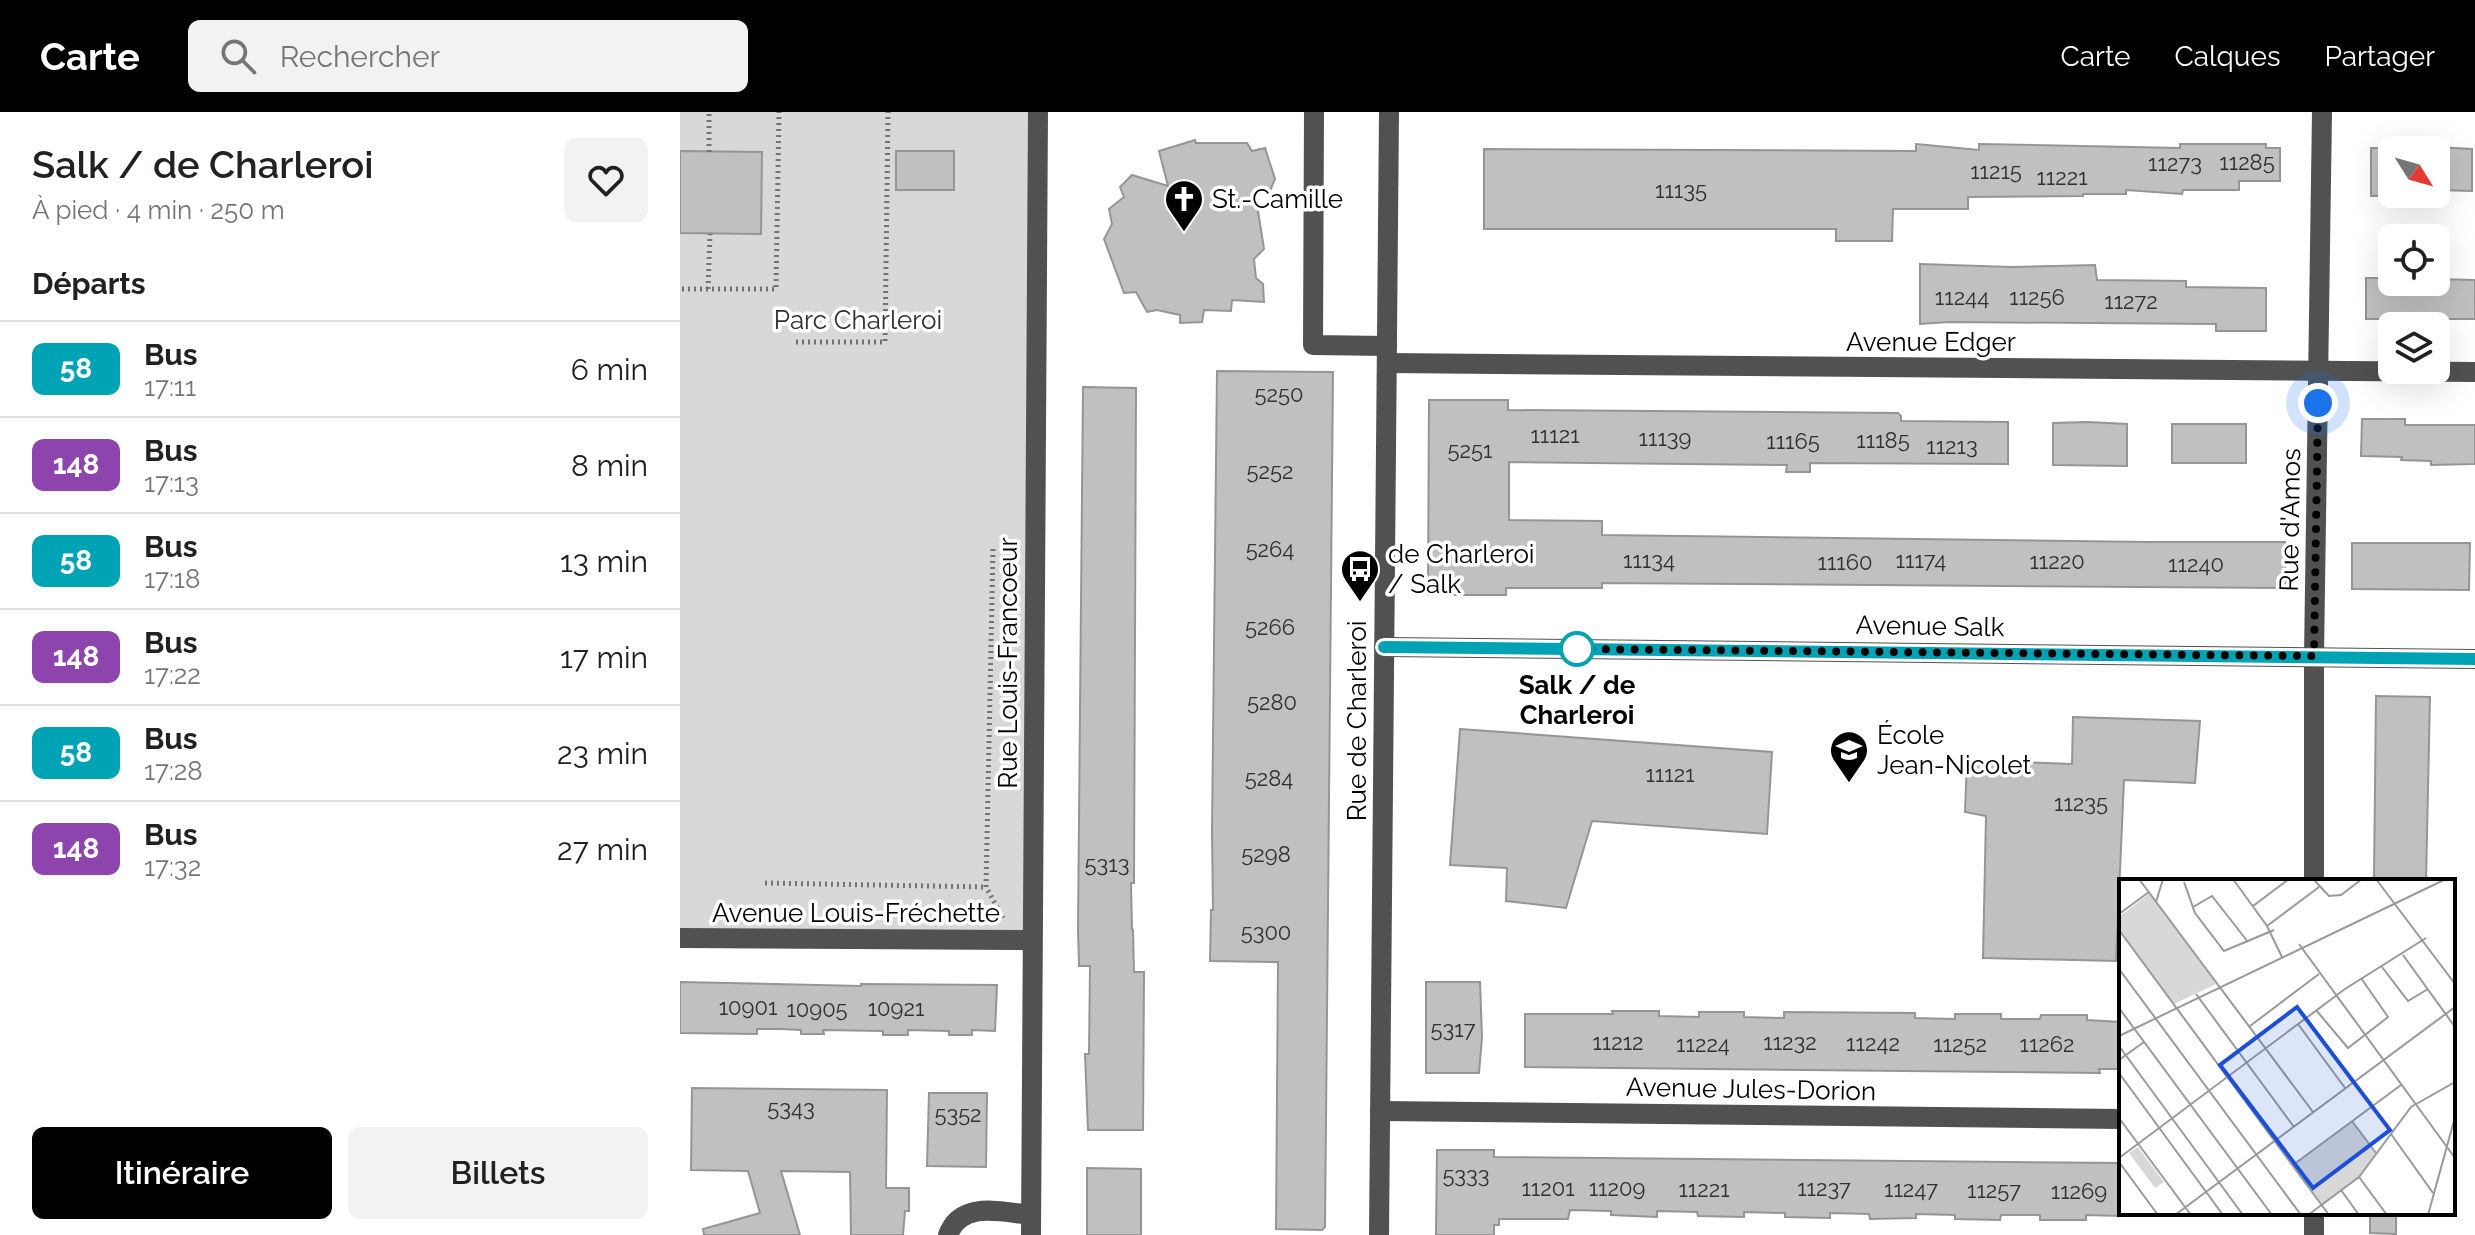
<!DOCTYPE html>
<html lang="fr">
<meta charset="utf-8">
<style>
body{margin:0;font-family:Raleway,sans-serif;background:#f2f2f2;color:#202124;height:100vh;display:flex;flex-direction:column;font-size:30px;white-space:nowrap}
*{box-sizing:border-box;margin:0}
p{font-size:26px;color:#757577}
.icon{flex:none;width:44px;height:44px;fill:none;stroke:currentColor;stroke-width:2;stroke-linecap:round;stroke-linejoin:round}
.map{position:relative;flex:1;overflow:hidden}
.details{display:flex;flex-direction:column;background:#fff;width:680px}
.details>*{flex:none}
.badge{padding:0 16px;border-radius:12px;font-size:28px;line-height:52px}
.needle{width:52px;rotate:127deg}
.fabs{position:absolute;left:1698px;top:24px;display:grid;gap:16px}
.fabs a{display:grid;place-items:center;width:72px;height:72px;border-radius:12px;background:#fff;box-shadow:0 8px 32px #0002;font-size:40px}
.you{position:absolute;width:40px;height:40px;margin:-20px;border:6px solid #fff;border-radius:50%;background:#1a73e8;box-shadow:0 0 0 12px #1a73e833}
.map>.badge{position:absolute;translate:-50% -50%;box-shadow:0 0 0 4px #fff}
h2{padding:0 32px;font-size:30px;line-height:72px}
.round{display:grid;place-items:center;flex:none;width:84px;height:84px;border-radius:12px;background:#f2f2f2}
.head{display:flex;align-items:center;justify-content:space-between;height:136px;padding:0 32px}
h1{font-size:38px;font-weight:600;line-height:60px}
.cta{display:flex;gap:16px;margin-top:auto;padding:16px 32px}
.cta a{flex:1;height:92px;border-radius:12px;background:#000;color:#fff;font-size:32px;font-weight:600;line-height:92px;text-align:center}
.cta a+a{background:#f2f2f2;color:#202124}
ul{padding:0;list-style:none}
li{display:flex;align-items:center;gap:24px;height:96px;padding:0 32px;border-top:2px solid #e0e0e0}
li div{flex:1}
li b{display:block;font-size:30px}
li em{font-style:normal}
li .badge{min-width:88px;font-weight:700;text-align:center}
header{display:flex;align-items:center;gap:48px;box-sizing:border-box;height:112px;padding:0 40px;background:#000;color:#fff}
header strong{font-size:38px}
nav{display:flex;gap:44px;margin-inline-start:auto;font-size:28px}
.search{width:560px;height:72px;background:#f2f2f2;display:flex;align-items:center;gap:20px;box-sizing:border-box;padding:0 28px;border-radius:12px;color:#757577;font-size:30px}
main{display:flex;flex:1;min-height:0}
.map>svg:first-child{display:block}
.green{fill:#d8d8d8}
.building{fill:#c0c0c0;stroke:#959595;stroke-width:2}
.lines{fill:none;stroke-linecap:round;stroke-linejoin:round}
.path{stroke:#737373;stroke-width:5;stroke-dasharray:2 4;stroke-linecap:butt}
.minor{stroke:#515151;stroke-width:20}
.line-casing{stroke:#fff;stroke-width:18}
.line{stroke:#00a3b4;stroke-width:12}
.walk{stroke:#000;stroke-width:8;stroke-dasharray:0 14.4}
.stop-dot{fill:#fff;stroke:#00a3b4;stroke-width:4}
.labels{text-anchor:middle;stroke-width:7;stroke-linejoin:round;paint-order:stroke}
.number-label{font-size:22px;fill:#303030}
.poi-label{font-size:26px;fill:#000;stroke:#fff;text-anchor:start}
.park-label{font-size:26px;fill:#2f2f2f;stroke:#fff}
.street-label{font-size:26px;fill:#000;stroke:#fff}
.stop-label{font-size:26px;font-weight:bold;fill:#000;stroke:#fff}
.inset-road{fill:none;stroke:#999;stroke-width:2}
.view{fill:#1d4ed8;fill-opacity:0.15;stroke:#1d4ed8;stroke-width:4}
.inset-edge{fill:none;stroke:#000;stroke-width:4}
</style>
<header>
<strong>Carte</strong>
<div class="search"><svg class="icon" aria-label="search" viewBox="0 0 24 24"><circle cx="10" cy="10" r="6"/><path d="M15 15l6 6"/></svg>Rechercher</div>
<nav><a>Carte</a><a>Calques</a><a>Partager</a></nav>
</header>
<main>
<section class="details">
<div class="head"><div><h1>Salk / de Charleroi</h1><p>À pied · 4 min · 250 m</p></div><a class="round"><svg class="icon" aria-label="heart" viewBox="0 0 24 24"><path d="M12 20l-8-8c-3-5 5-10 8-4 3-6 11-1 8 4z"/></svg></a></div>
<h2>Départs</h2>
<ul>
<li><span class="badge" style="background:#00a3b4;color:#fff">58</span><div><b>Bus</b><p>17:11</p></div><em>6 min</em></li>
<li><span class="badge" style="background:#8e44ad;color:#fff">148</span><div><b>Bus</b><p>17:13</p></div><em>8 min</em></li>
<li><span class="badge" style="background:#00a3b4;color:#fff">58</span><div><b>Bus</b><p>17:18</p></div><em>13 min</em></li>
<li><span class="badge" style="background:#8e44ad;color:#fff">148</span><div><b>Bus</b><p>17:22</p></div><em>17 min</em></li>
<li><span class="badge" style="background:#00a3b4;color:#fff">58</span><div><b>Bus</b><p>17:28</p></div><em>23 min</em></li>
<li><span class="badge" style="background:#8e44ad;color:#fff">148</span><div><b>Bus</b><p>17:32</p></div><em>27 min</em></li>
</ul>
<div class="cta"><a>Itinéraire</a><a>Billets</a></div>
</section>
<div class="map">
<svg width="1795" height="1123" viewBox="0 0 1795 1123">
<rect width="100%" height="100%" fill="#fff"/>
<!-- green -->
<path class="green" d="M0,0H358L351,828L0,826Z"/>
<!-- building -->
<g class="building">
<path d="M515,28L516,31H567L572,39L585,36L595,67L590,79L575,80L584,137L574,147L576,166L583,172L584,190L552,188L551,199L524,198L522,210L500,211V203L477,198L467,200L456,180L444,181L424,127L432,112L429,97L444,85L440,75L452,63L488,74L479,39Z"/>
<path d="M1236,32L1299,38V32L1500,36V32H1586V36H1600V69H1559V78H1503L1502,82L1446,78V82H1403V84L1288,85V97H1213L1212,129H1156V117H804V37L1236,39Z"/>
<path d="M1756,35L1792,37V79L1756,78Z"/>
<rect x="1691" y="36" width="21" height="48"/>
<path d="M0,39L82,40L81,122L0,121Z"/>
<rect x="216" y="39" width="58" height="39"/>
<path d="M1240,152L1331,155L1415,153L1417,168L1506,169V175L1586,176V219H1536V212L1269,210L1240,212Z"/>
<path d="M1686,166H1712V170H1756V167L1795,168V207H1686Z"/>
<path d="M537,259L653,260L645,1115L642,1118L596,1117L598,850L530,849L531,798H533L532,719Z"/>
<path d="M403,275L456,276L454,771H451L452,817L453,818L454,860H464L463,1018H408L405,942H409L410,854H399L398,817Z"/>
<path d="M749,288H828V298L1218,301L1221,304V309L1328,310V352L1130,351V360H1106L1107,353L829,350V408L922,409V423L1467,430H1605V476L922,471V476H826V483H748Z"/>
<path d="M1682,307H1725V313H1795V352L1751,353V349L1721,348L1722,345L1681,344Z"/>
<path d="M1408,310L1447,312V354L1373,353V311Z"/>
<rect x="1492" y="312" width="74" height="39"/>
<path d="M1672,431H1790L1789,478L1672,477Z"/>
<path d="M1696,584L1750,585L1746,769L1694,767Z"/>
<path d="M1393,605L1520,609L1515,671L1444,668L1436,849L1303,846L1306,704L1285,700L1287,648L1392,652Z"/>
<path d="M780,617L1092,640L1087,722L912,709L886,796L826,789L827,756L770,753Z"/>
<path d="M0,870L181,874V872L317,873L315,919L292,918V923H269V919L228,918V923H203V919L143,918L144,922H121V918L100,917H77V922L0,921Z"/>
<path d="M746,870H800L802,925L799,961H746Z"/>
<path d="M932,899H979V904L1019,905V900H1064V905L1104,906V900L1235,901V906L1275,907V902H1321V907H1360L1361,903H1407V908L1441,910V957H1419L1420,961L845,955V902H933Z"/>
<path d="M12,976L207,978L206,1076H229V1099H225L223,1123H171L170,1060L101,1059L120,1123H24L23,1117L80,1101L68,1059L11,1058Z"/>
<path d="M249,981H307L306,1055L247,1054Z"/>
<path d="M757,1038H814V1045L1441,1051V1104L1406,1103V1108H1360V1103H1321L1320,1108L1275,1107V1103L1236,1102V1106L1190,1107L1189,1102L1150,1101V1106L1105,1105V1101L1064,1100V1105L1018,1104L1017,1100L977,1099V1105L931,1103V1099L890,1098L888,1107H819V1113H814V1123H756Z"/>
<path d="M407,1056L461,1057V1123H407Z"/>
<path d="M1690,1101H1716V1122L1690,1121Z"/>
</g>
<g class="lines">
<!-- path -->
<g class="path">
<path d="M29,40V0"/>
<path d="M2,177H96L99,0"/>
<path d="M28,177L30,122"/>
<path d="M116,230H205L208,0"/>
<path d="M313,437L306,775L323,806"/>
<path d="M85,771L306,775"/>
</g>
<!-- minor -->
<g class="minor">
<path d="M634,0L633,233L707,234"/>
<path d="M707,251L1795,260"/>
<path d="M704,535L1795,547"/>
<path d="M1634,769V544L1642,0"/>
<path d="M0,826L351,828"/>
<path d="M700,999L1441,1007"/>
<path d="M268,1123C281,1088 321,1100 351,1103"/>
<path d="M351,1123L358,0"/>
<path d="M699,1123L709,0"/>
<path d="M1634,1123V1101"/>
</g>
</g>
<g class="lines">
<!-- line casing -->
<g class="line-casing">
<path id="line" d="M704,535L1795,547"/>
</g>
<!-- line -->
<use href="#line" class="line"/>
<!-- walk -->
<path class="walk" d="M897,537L1634,544L1638,291"/>
</g>
<!-- icons -->
<defs>
<g id="church-pin" transform="scale(2)"><path d="M0 17L-7.5 6A9.5 9.5 0 1 1 7.5 6Z" fill="#000" stroke="#fff"/><path d="M-1.2-6h2.4v3.5h3.3v2.4h-3.3V6h-2.4V-.1h-3.3v-2.4h3.3Z" fill="#fff"/></g>
<g id="bus-pin" transform="scale(2)"><path d="M0 17L-7.5 6A9.5 9.5 0 1 1 7.5 6Z" fill="#000" stroke="#fff"/><path d="M-5-6H5V4H4V6H2V4H-2V6H-4V4H-5ZM-3.5-4V0h7V-4ZM-3.5 1.2v1.5H-2V1.2ZM2 1.2v1.5H3.5V1.2Z" fill="#fff"/></g>
<g id="school-pin" transform="scale(2)"><path d="M0 17L-7.5 6A9.5 9.5 0 1 1 7.5 6Z" fill="#000" stroke="#fff"/><path d="M0-5L7-2L0 1L-7-2ZM-4 1L0 2.5L4 1V4Q0 6-4 4Z" fill="#fff"/></g>
</defs>
<g fill-rule="evenodd">
<use href="#church-pin" x="504" y="87"/>
<use href="#bus-pin" x="680" y="457"/>
<use href="#school-pin" x="1169" y="638"/>
</g>
<!-- markers -->
<circle class="stop-dot" cx="897" cy="537" r="16"/>
<g class="labels">
<!-- number labels -->
<g class="number-label">
<text x="1567" y="58">11285</text>
<text x="1495" y="59">11273</text>
<text x="1316" y="67">11215</text>
<text x="1382" y="73">11221</text>
<text x="1001" y="86">11135</text>
<text x="1282" y="193">11244</text>
<text x="1357" y="193">11256</text>
<text x="1451" y="197">11272</text>
<text x="599" y="290">5250</text>
<text x="875" y="331">11121</text>
<text x="985" y="334">11139</text>
<text x="1203" y="336">11185</text>
<text x="1113" y="337">11165</text>
<text x="1272" y="342">11213</text>
<text x="790" y="346">5251</text>
<text x="590" y="367">5252</text>
<text x="590" y="445">5264</text>
<text x="969" y="456">11134</text>
<text x="1241" y="456">11174</text>
<text x="1377" y="457">11220</text>
<text x="1165" y="458">11160</text>
<text x="1516" y="460">11240</text>
<text x="590" y="523">5266</text>
<text x="592" y="598">5280</text>
<text x="990" y="670">11121</text>
<text x="589" y="674">5284</text>
<text x="1401" y="699">11235</text>
<text x="586" y="750">5298</text>
<text x="427" y="760">5313</text>
<text x="586" y="828">5300</text>
<text x="68" y="903">10901</text>
<text x="216" y="904">10921</text>
<text x="137" y="905">10905</text>
<text x="773" y="925">5317</text>
<text x="938" y="938">11212</text>
<text x="1110" y="938">11232</text>
<text x="1193" y="939">11242</text>
<text x="1023" y="940">11224</text>
<text x="1280" y="940">11252</text>
<text x="1367" y="940">11262</text>
<text x="111" y="1004">5343</text>
<text x="278" y="1010">5352</text>
<text x="786" y="1071">5333</text>
<text x="868" y="1084">11201</text>
<text x="937" y="1084">11209</text>
<text x="1144" y="1084">11237</text>
<text x="1024" y="1085">11221</text>
<text x="1231" y="1085">11247</text>
<text x="1314" y="1086">11257</text>
<text x="1399" y="1087">11269</text>
</g>
<!-- poi labels -->
<g class="poi-label">
<text x="532" y="96">St.-Camille</text>
<text x="708" y="451">de Charleroi<tspan x="708" dy="30">/ Salk</tspan></text>
<text x="1197" y="632">École<tspan x="1197" dy="30">Jean-Nicolet</tspan></text>
</g>
<!-- park labels -->
<g class="park-label">
<text x="178" y="217">Parc Charleroi</text>
</g>
<!-- street labels -->
<g class="street-label">
<text x="1251" y="239">Avenue Edger</text>
<text transform="translate(1610 408) rotate(-89)" y="9">Rue d'Amos</text>
<text transform="translate(1250 514) rotate(1)" y="9">Avenue Salk</text>
<text transform="translate(328 551) rotate(-90)" y="9">Rue Louis-Francoeur</text>
<text transform="translate(677 609) rotate(-90)" y="9">Rue de Charleroi</text>
<text x="176" y="810">Avenue Louis-Fréchette</text>
<text transform="translate(1071 977) rotate(1)" y="9">Avenue Jules-Dorion</text>
</g>
<!-- stop labels -->
<g class="stop-label">
<text x="897" y="582">Salk / de<tspan x="897" dy="30">Charleroi</tspan></text>
</g>
</g>
<!-- overview -->
<g transform="translate(1439 767)">
<rect width="336" height="336" fill="#fff"/>
<path d="M31,14L97,105L55,125L0,51V38ZM233,242L257,274L240,298L203,325L174,286ZM19,268L45,303L36,309L10,274Z" fill="#d8d8d8"/>
<path class="inset-road" d="M20,0L194,233M43,0H70M114,0L148,47L163,78M194,0L210,17L222,16L243,0M257,0L336,105M65,3L76,34L105,72L155,51M37,23L44,0M134,27L170,0M74,28L93,17L129,63M0,35L30,13M148,47L200,8M0,51L210,336M180,65L336,279M284,76L336,148M263,88L289,122L309,110M0,90L182,336M77,115L175,248M0,129L153,336M197,131L229,169L269,138L242,99M179,145L226,209M131,147L200,95M0,157L327,0M0,167L124,336M0,181L25,163M0,194L104,336M0,239L72,336M233,242L257,274M272,255L314,314M0,279L226,110L307,59M0,283L39,336M174,286L282,206M240,298L268,336M222,311L240,336M56,336L336,128M189,336L240,298L292,228L336,203M309,336L336,238"/>
<path class="view" d="M178,128L271,251L194,309L101,186Z"/>
<rect width="336" height="336" class="inset-edge"/>
</g>
</svg>
<div class="fabs">
<a><svg class="needle" viewBox="-14 -14 28 28"><path d="M0-13l5 13h-10z" fill="#e53935"/><path d="M0 13l5-13h-10z" fill="#757577"/></svg></a>
<a><svg class="icon" aria-label="locate" viewBox="0 0 24 24"><circle cx="12" cy="12" r="6"/><path d="M12 2v4M12 18v4M2 12h4M18 12h4"/></svg></a>
<a><svg class="icon" aria-label="layers" viewBox="0 0 24 24"><path d="M12 4l9 5-9 5-9-5zM3 14l9 5 9-5"/></svg></a>
</div>
<div class="you" style="left:1638px;top:291px"></div>
</div>
</main>
